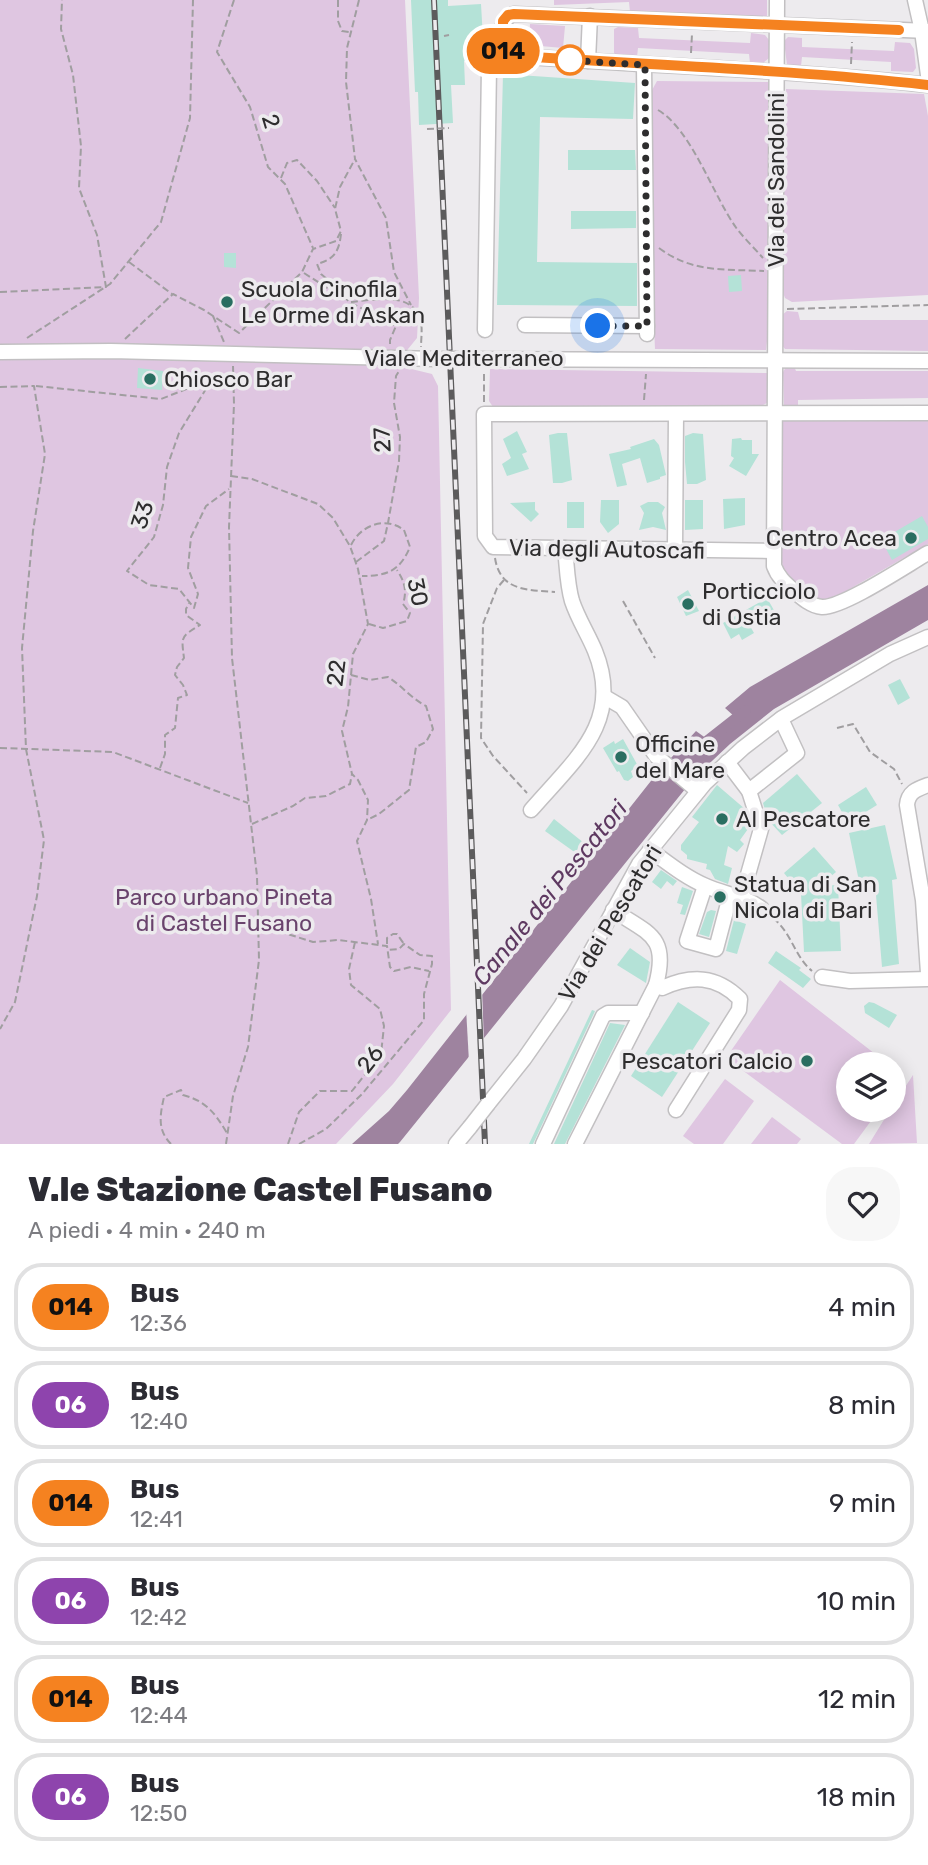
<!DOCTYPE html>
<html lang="it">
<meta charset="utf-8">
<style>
body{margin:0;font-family:Rubik,sans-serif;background:#f7f7f7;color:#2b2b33;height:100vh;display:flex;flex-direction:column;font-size:26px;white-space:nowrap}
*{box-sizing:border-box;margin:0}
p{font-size:23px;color:#7c7c81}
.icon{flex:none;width:38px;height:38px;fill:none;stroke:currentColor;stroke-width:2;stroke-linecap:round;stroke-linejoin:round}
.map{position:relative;height:1144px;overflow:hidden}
.drawer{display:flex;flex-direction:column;background:#fff;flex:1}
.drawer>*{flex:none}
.badge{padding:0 14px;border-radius:23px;font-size:24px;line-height:46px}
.fabs{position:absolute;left:836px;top:1052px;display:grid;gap:14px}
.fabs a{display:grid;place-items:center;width:70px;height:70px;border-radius:50%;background:#fff;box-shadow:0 4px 18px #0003;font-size:35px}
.you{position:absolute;width:35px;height:35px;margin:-18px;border:5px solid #fff;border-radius:50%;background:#1a73e8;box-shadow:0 0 0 10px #1a73e833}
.map>.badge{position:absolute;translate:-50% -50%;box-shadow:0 0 0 4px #fff}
.round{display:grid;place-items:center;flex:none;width:74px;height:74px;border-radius:28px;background:#f7f7f7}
.summary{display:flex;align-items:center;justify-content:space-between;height:119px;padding:0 28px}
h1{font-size:33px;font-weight:800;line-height:52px}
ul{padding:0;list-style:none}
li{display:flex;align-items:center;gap:21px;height:88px;margin:0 14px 10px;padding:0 14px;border:4px solid #e1e1e2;border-radius:28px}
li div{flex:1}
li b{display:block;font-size:26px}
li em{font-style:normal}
li .badge{min-width:77px;font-weight:700;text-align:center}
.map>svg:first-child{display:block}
.green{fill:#dfc6e1}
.water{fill:#9e839f}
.pier{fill:#edebee}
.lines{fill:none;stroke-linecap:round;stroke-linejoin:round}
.canal{stroke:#9e839f;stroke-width:10}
.building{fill:#b4e2d7}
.minor-casing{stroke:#c2c0c2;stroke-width:17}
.path{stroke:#a09ea0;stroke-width:2;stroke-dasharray:7 3.5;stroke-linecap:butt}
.minor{stroke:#fff;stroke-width:14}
.rail-casing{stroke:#5c5b5c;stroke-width:6}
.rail{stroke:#edebee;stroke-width:3.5;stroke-dasharray:10;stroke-linecap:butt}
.minor-bridge-casing{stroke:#c2c0c2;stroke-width:17;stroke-linecap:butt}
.path-bridge{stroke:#a09ea0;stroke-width:2;stroke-dasharray:7 3.5;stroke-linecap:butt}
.minor-bridge{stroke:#fff;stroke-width:14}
.line-casing{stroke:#fff;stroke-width:16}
.line{stroke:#f58220;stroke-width:10}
.walk{stroke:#2e2d2e;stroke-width:7;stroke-dasharray:0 12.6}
.stop-dot{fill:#fff;stroke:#f58220;stroke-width:3.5}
.poi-dot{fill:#2a6e61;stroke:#edebee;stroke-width:2.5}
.labels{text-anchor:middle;stroke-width:7;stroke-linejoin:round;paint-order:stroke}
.street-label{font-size:23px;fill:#2e2d2e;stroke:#edebee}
.poi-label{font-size:23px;fill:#2e2d2e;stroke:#edebee;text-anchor:start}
.park-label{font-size:23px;fill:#6a436d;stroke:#edebee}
.water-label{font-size:24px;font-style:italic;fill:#5e3961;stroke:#edebee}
</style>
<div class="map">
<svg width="928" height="1144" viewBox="0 0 928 1144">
<rect width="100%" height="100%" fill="#edebee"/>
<!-- green -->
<g class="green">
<path d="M0,0H405L419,298L417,338L395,365L432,374L438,386L451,1010L393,1084L336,1144H0Z"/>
<path d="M554,0H767V17L630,12L629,2L554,5Z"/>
<path d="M530,24L565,26L563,48L529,45Z"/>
<path d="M618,27L638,28L639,38L750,43L751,33L765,35L769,40V58L763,63H750L749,54L638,48L637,57L616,55L614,53V29Z"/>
<path d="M788,37L802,38V47L894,51L895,42L910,43L914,49L916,68L913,72L891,71V62L802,57L801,66L787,65L784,41Z"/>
<path d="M657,81L768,82L775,272L766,350L655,349L645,103Z"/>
<path d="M786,89L924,94L928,116V295L792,302L785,298L782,290Z"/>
<path d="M787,311L798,312L800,320H928V351L785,349L781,344L782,315Z"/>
<path d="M794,366L796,371H928V398L798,400V406H784L783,372L786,367Z"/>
<path d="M490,369L767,373V403L761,406L493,407L489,401Z"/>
<path d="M781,419H928V544L827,602C814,598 799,589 789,579C783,573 783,565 781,558Z"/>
<path d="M780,980L888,1064H849V1110H879L854,1144H842L726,1058Z"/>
<path d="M913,1075L917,1143L869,1144L890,1110H894V1104Z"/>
<path d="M725,1079L754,1101L723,1144H694L683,1136Z"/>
<path d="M772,1117L801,1139L797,1144H751Z"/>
</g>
<!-- water -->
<path class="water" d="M928,585V620L774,709L730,744L694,778L400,1142L398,1144H352L389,1111L407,1090L658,772L696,731L707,739L735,717L725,708L750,687Z"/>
<!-- pier -->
<path class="pier" d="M482,988L484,1043L469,1062L466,1008Z"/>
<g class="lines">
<!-- canal -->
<path class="canal" d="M704,743L746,710"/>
</g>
<!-- building -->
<g class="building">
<path d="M411,0H448V6L481,4L484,56L482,60L464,61L465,85H451L453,123L419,125L418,92H415Z"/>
<path d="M503,74L635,83L633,119L540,117L537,262L637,263V306L497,305Z"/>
<path d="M568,150H635L636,170H568Z"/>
<path d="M571,211H636V228L571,229Z"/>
<path d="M224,253H236V268L224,267Z"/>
<path d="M741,275L742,291L729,292L728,276Z"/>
<path d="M138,368L163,371L162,390L137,388Z"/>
<path d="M517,431L527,452L522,454L529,469L507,476L502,464L511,458L503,439Z"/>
<path d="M558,433H567L572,480L562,483H553L549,435Z"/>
<path d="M693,433L703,434L706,480L697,484H687L685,462V436Z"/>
<path d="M741,438L742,440H752V454H759L746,476L729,466L734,458L731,456L732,439Z"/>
<path d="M654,439L659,445L666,475L660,477V479L647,483L640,458L622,464L627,485L617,487L609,454L631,449L630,447Z"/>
<path d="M745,498V525L724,529L723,499Z"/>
<path d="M601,500H619V524L608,533L600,522Z"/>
<path d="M685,500H703V529L685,530Z"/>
<path d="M535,502V510L539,514L531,522L510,503Z"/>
<rect x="567" y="502" width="17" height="26"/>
<path d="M648,502H658L665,507L662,513L666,530L653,527L639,530L644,513L640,506Z"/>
<path d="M922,516L928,527V539L892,560L884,545L888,542L886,537Z"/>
<path d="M688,590L699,611L686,616L677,597Z"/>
<path d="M767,598L775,612L750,626L754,633L742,640L739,634L731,639L723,623Z"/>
<path d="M900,679L910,698L898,705L888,685Z"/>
<path d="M623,739L638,766L631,771L633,777L628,781L624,780L619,771L617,772L603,748L614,741L615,744Z"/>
<path d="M797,774L822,803L782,835L768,820L763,803Z"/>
<path d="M717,785L745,809L748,821L745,825L748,829L740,840L744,844L737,852L728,846L724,865L732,868L728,884L715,879L710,870L706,869L707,864L687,859V855L681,850V845L699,822L692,817Z"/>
<path d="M866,787L877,805L848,823L838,805Z"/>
<path d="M554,819L594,851L587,861L545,831Z"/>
<path d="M885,825L897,879L892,880L899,964L882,967L875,883L860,886L849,833Z"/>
<path d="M814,847L836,872L819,886L838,885L841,951L804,952L801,894L784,873Z"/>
<path d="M661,870L677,881L673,886L667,881L661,889L652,882Z"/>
<path d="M682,887L693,891L685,915L680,914L683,905L677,903Z"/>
<path d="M711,910L716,911L709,937L699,934L707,912Z"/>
<path d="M734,920L746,924L737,954L726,951Z"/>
<path d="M630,948L650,962L646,983L617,965Z"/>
<path d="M776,951L801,968L799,970L811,979L803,988L768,963Z"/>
<path d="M678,1002L710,1023L662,1097L631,1076Z"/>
<path d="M869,1002L874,1003L897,1015L889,1028L865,1013L864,1006Z"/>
<path d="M592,1010L595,1011L533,1144H529Z"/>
<path d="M610,1023L625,1025L565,1144H554Z"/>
</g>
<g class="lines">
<!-- minor casing -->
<g class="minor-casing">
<g id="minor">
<path d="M777,0L774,566C778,577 785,583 794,591C802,598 811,606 822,607C843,608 907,565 928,553"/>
<path d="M915,0L922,31L928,75"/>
<path d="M503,55C503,41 497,18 514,14L928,31"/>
<path d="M588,61L590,16"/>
<path d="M644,65L647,334"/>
<path d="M525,325L647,326"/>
<path d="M485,330L489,67L495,56L503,55C644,66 787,69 928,85"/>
<path d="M0,352L111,351L436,359"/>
<path d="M456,359L928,361"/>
<path d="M675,549L676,414"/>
<path d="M773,551L493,547L485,536L484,414L928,413"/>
<path d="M605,697L622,707L656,756L698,791"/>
<path d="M727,762L749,791L797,753L781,719"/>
<path d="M928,785C917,789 908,792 907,805L923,900L928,973"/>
<path d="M531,810C574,760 624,722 595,651C588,634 578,619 572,601C567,584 567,566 565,548"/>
<path d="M650,850C668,863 685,877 706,886C724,894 747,897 762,909"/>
<path d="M705,886L687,941L716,949L730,896"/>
<path d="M741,899L761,829L749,791"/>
<path d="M613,910C649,934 669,936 656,985L662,988C691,975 716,975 740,999L739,1010L676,1110"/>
<path d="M822,977L850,981L928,979"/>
<path d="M488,1104L524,1059L561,1006L639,864L705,783L743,748L782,718L890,654L928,637"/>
<path d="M456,1144L470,1127"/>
<path d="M543,1144L603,1016L608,1013H642"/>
<path d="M575,1144L656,985"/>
</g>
</g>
<!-- path -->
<g class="path">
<path d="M234,0L217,52L250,107L268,167L285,184L313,248"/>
<path d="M338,0V21L342,31L349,32"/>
<path d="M359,0L347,48L346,82L355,159L386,218L394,272L411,305"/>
<path d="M444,36L449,35"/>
<path d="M691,53L692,34"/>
<path d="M851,64L852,42"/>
<path d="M658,110C692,130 713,196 737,229C745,239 755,249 763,258"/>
<path d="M281,178L287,163L297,160L317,181L335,208"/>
<path d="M341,234C339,251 335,259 317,264L321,274L338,288L349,302L396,326L390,340V346"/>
<path d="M659,248C692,273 725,269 764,271"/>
<path d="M129,262L172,294"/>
<path d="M304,273L346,300"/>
<path d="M0,292L106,287L97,235L79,188L81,146L73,75L61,29L62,0"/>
<path d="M351,302C374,300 411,291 420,319C423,327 421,338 421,347"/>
<path d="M787,309L928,305"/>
<path d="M213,316L224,342"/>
<path d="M27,338L110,284L161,222L190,118L193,0"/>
<path d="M125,339L173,294L204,310L239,333L302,272L313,249L336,241L341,231L335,209L340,187L355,159"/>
<path d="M212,379L179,433L167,467L163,505L154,537L127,571L149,585L179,589L194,608L198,594L188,568L191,537L206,506L229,489"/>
<path d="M36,386L161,399L212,379L232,378"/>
<path d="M0,387L34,386L45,454L33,531L22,648L26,749L44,840L37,896L15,1002L0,1029"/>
<path d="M644,400L646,374"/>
<path d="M484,402V373"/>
<path d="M231,476L252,479L318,504L333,518L350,546L358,569L368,624L353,654L348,707L342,731L352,774L358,780L368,800L367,820L357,841L371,899L378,944"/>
<path d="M351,545C361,525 385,516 404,530L410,547C400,571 387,576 362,576"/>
<path d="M495,558C500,591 527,590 555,592"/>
<path d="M356,562L384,541L388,523L399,461L400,437L394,403L396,376L399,371"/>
<path d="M504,580L497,588L483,624L481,738L493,756L527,793"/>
<path d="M623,601L655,658"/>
<path d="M369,624L383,628L407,621L410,613L403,604C407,591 405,582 397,570"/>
<path d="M351,675L370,680L388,677C402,686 411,698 426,706L433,729L426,742L416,747L409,790L379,814L367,820"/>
<path d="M837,728L853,724L870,752L894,769L902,784"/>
<path d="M0,748L113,752L248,803"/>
<path d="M160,768L165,754V735L175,728L178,698L187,695L183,685L175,675L177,667L184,658C181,635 181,637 200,625L186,615V609L189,603"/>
<path d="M252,824L293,806L305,798L326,796L350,784L352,774"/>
<path d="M773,918C792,933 794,956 812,971"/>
<path d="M259,925L313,942L338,940L387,946L390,967L394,971L411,967L429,971"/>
<path d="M387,944V938L393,934H397L404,944"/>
<path d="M171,1144C157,1130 160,1115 164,1097L181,1090L183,1095C206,1101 215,1113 227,1133"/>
<path d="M226,1144L233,1096L248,1047L259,960L257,876L232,658L229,527L234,404L233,366"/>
<path d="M288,1144L299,1112L320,1091H352L381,1054L384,1026L380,1009L351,985L349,969L355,942"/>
<path d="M299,1144L326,1129L362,1094L424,1020V994L432,964V956L420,955L404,944L399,949L387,950"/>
</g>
<!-- minor -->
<use href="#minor" class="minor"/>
<!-- rail casing -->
<g class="rail-casing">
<path id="rail" d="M434,0L485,1144"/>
</g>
<!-- rail -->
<use href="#rail" class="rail"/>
<!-- minor-bridge casing -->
<g class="minor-bridge-casing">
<g id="minor-bridge">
<path d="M436,359H456"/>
<path d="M470,1127L488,1104"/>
</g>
</g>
<!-- path-bridge -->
<path class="path-bridge" d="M427,129L449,128"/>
<!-- minor-bridge -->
<use href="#minor-bridge" class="minor-bridge"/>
</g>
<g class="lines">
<!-- line casing -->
<g class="line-casing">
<path id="line" d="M899,30L514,14L508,15L503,21V55C644,65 787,69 928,85"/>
</g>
<!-- line -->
<use href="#line" class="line"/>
<!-- walk -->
<path class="walk" d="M570,60H566L645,65L647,326H598"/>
</g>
<!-- markers -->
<circle class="stop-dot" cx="570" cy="60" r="14"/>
<g class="poi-dot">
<circle cx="227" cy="302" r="7"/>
<circle cx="150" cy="379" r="7"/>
<circle cx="911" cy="538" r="7"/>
<circle cx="688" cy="604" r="7"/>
<circle cx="621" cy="757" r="7"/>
<circle cx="722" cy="819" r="7"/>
<circle cx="720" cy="897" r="7"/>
<circle cx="807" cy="1061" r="7"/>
</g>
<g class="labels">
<!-- street labels -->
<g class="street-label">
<text transform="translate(271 121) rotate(73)" y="8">2</text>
<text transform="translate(776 180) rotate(-90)" y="8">Via dei Sandolini</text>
<text x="464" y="366">Viale Mediterraneo</text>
<text transform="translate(382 440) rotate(-93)" y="8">27</text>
<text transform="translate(142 515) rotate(-73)" y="8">33</text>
<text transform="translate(607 549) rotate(1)" y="8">Via degli Autoscafi</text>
<text transform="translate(418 592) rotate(78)" y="8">30</text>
<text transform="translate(336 673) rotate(-83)" y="8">22</text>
<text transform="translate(610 923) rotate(-59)" y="8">Via dei Pescatori</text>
<text transform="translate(370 1059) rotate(-52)" y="8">26</text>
</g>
<!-- poi labels -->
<g class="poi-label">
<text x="241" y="297">Scuola Cinofila<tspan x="241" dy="26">Le Orme di Askan</tspan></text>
<text x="164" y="387">Chiosco Bar</text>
<text x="897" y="546" text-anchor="end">Centro Acea</text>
<text x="702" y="599">Porticciolo<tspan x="702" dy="26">di Ostia</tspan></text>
<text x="635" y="752">Officine<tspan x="635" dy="26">del Mare</tspan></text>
<text x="736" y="827">Al Pescatore</text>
<text x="734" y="892">Statua di San<tspan x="734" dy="26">Nicola di Bari</tspan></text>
<text x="793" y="1069" text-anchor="end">Pescatori Calcio</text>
</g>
<!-- park labels -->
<g class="park-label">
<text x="224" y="905">Parco urbano Pineta<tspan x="224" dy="26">di Castel Fusano</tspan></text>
</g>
<!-- water labels -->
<g class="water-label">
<text transform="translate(550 893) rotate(-51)" y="8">Canale dei Pescatori</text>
</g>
</g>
</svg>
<div class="fabs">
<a><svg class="icon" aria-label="layers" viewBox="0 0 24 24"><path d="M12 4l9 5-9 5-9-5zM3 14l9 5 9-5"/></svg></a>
</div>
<div class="you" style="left:598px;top:326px"></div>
<b class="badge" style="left:503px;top:51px;background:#f58220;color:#111">014</b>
</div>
<section class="drawer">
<div class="summary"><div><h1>V.le Stazione Castel Fusano</h1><p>A piedi · 4 min · 240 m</p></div><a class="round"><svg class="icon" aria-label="heart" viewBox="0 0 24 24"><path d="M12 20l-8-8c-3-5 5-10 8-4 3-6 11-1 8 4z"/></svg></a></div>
<ul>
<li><span class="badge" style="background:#f58220;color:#111">014</span><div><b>Bus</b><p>12:36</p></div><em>4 min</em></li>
<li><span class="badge" style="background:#8e44ad;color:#fff">06</span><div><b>Bus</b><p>12:40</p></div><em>8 min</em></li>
<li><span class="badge" style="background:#f58220;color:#111">014</span><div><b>Bus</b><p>12:41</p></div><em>9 min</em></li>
<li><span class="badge" style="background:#8e44ad;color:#fff">06</span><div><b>Bus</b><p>12:42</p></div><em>10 min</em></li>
<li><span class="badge" style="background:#f58220;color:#111">014</span><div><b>Bus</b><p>12:44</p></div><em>12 min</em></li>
<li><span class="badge" style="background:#8e44ad;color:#fff">06</span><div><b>Bus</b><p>12:50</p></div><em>18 min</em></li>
</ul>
</section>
